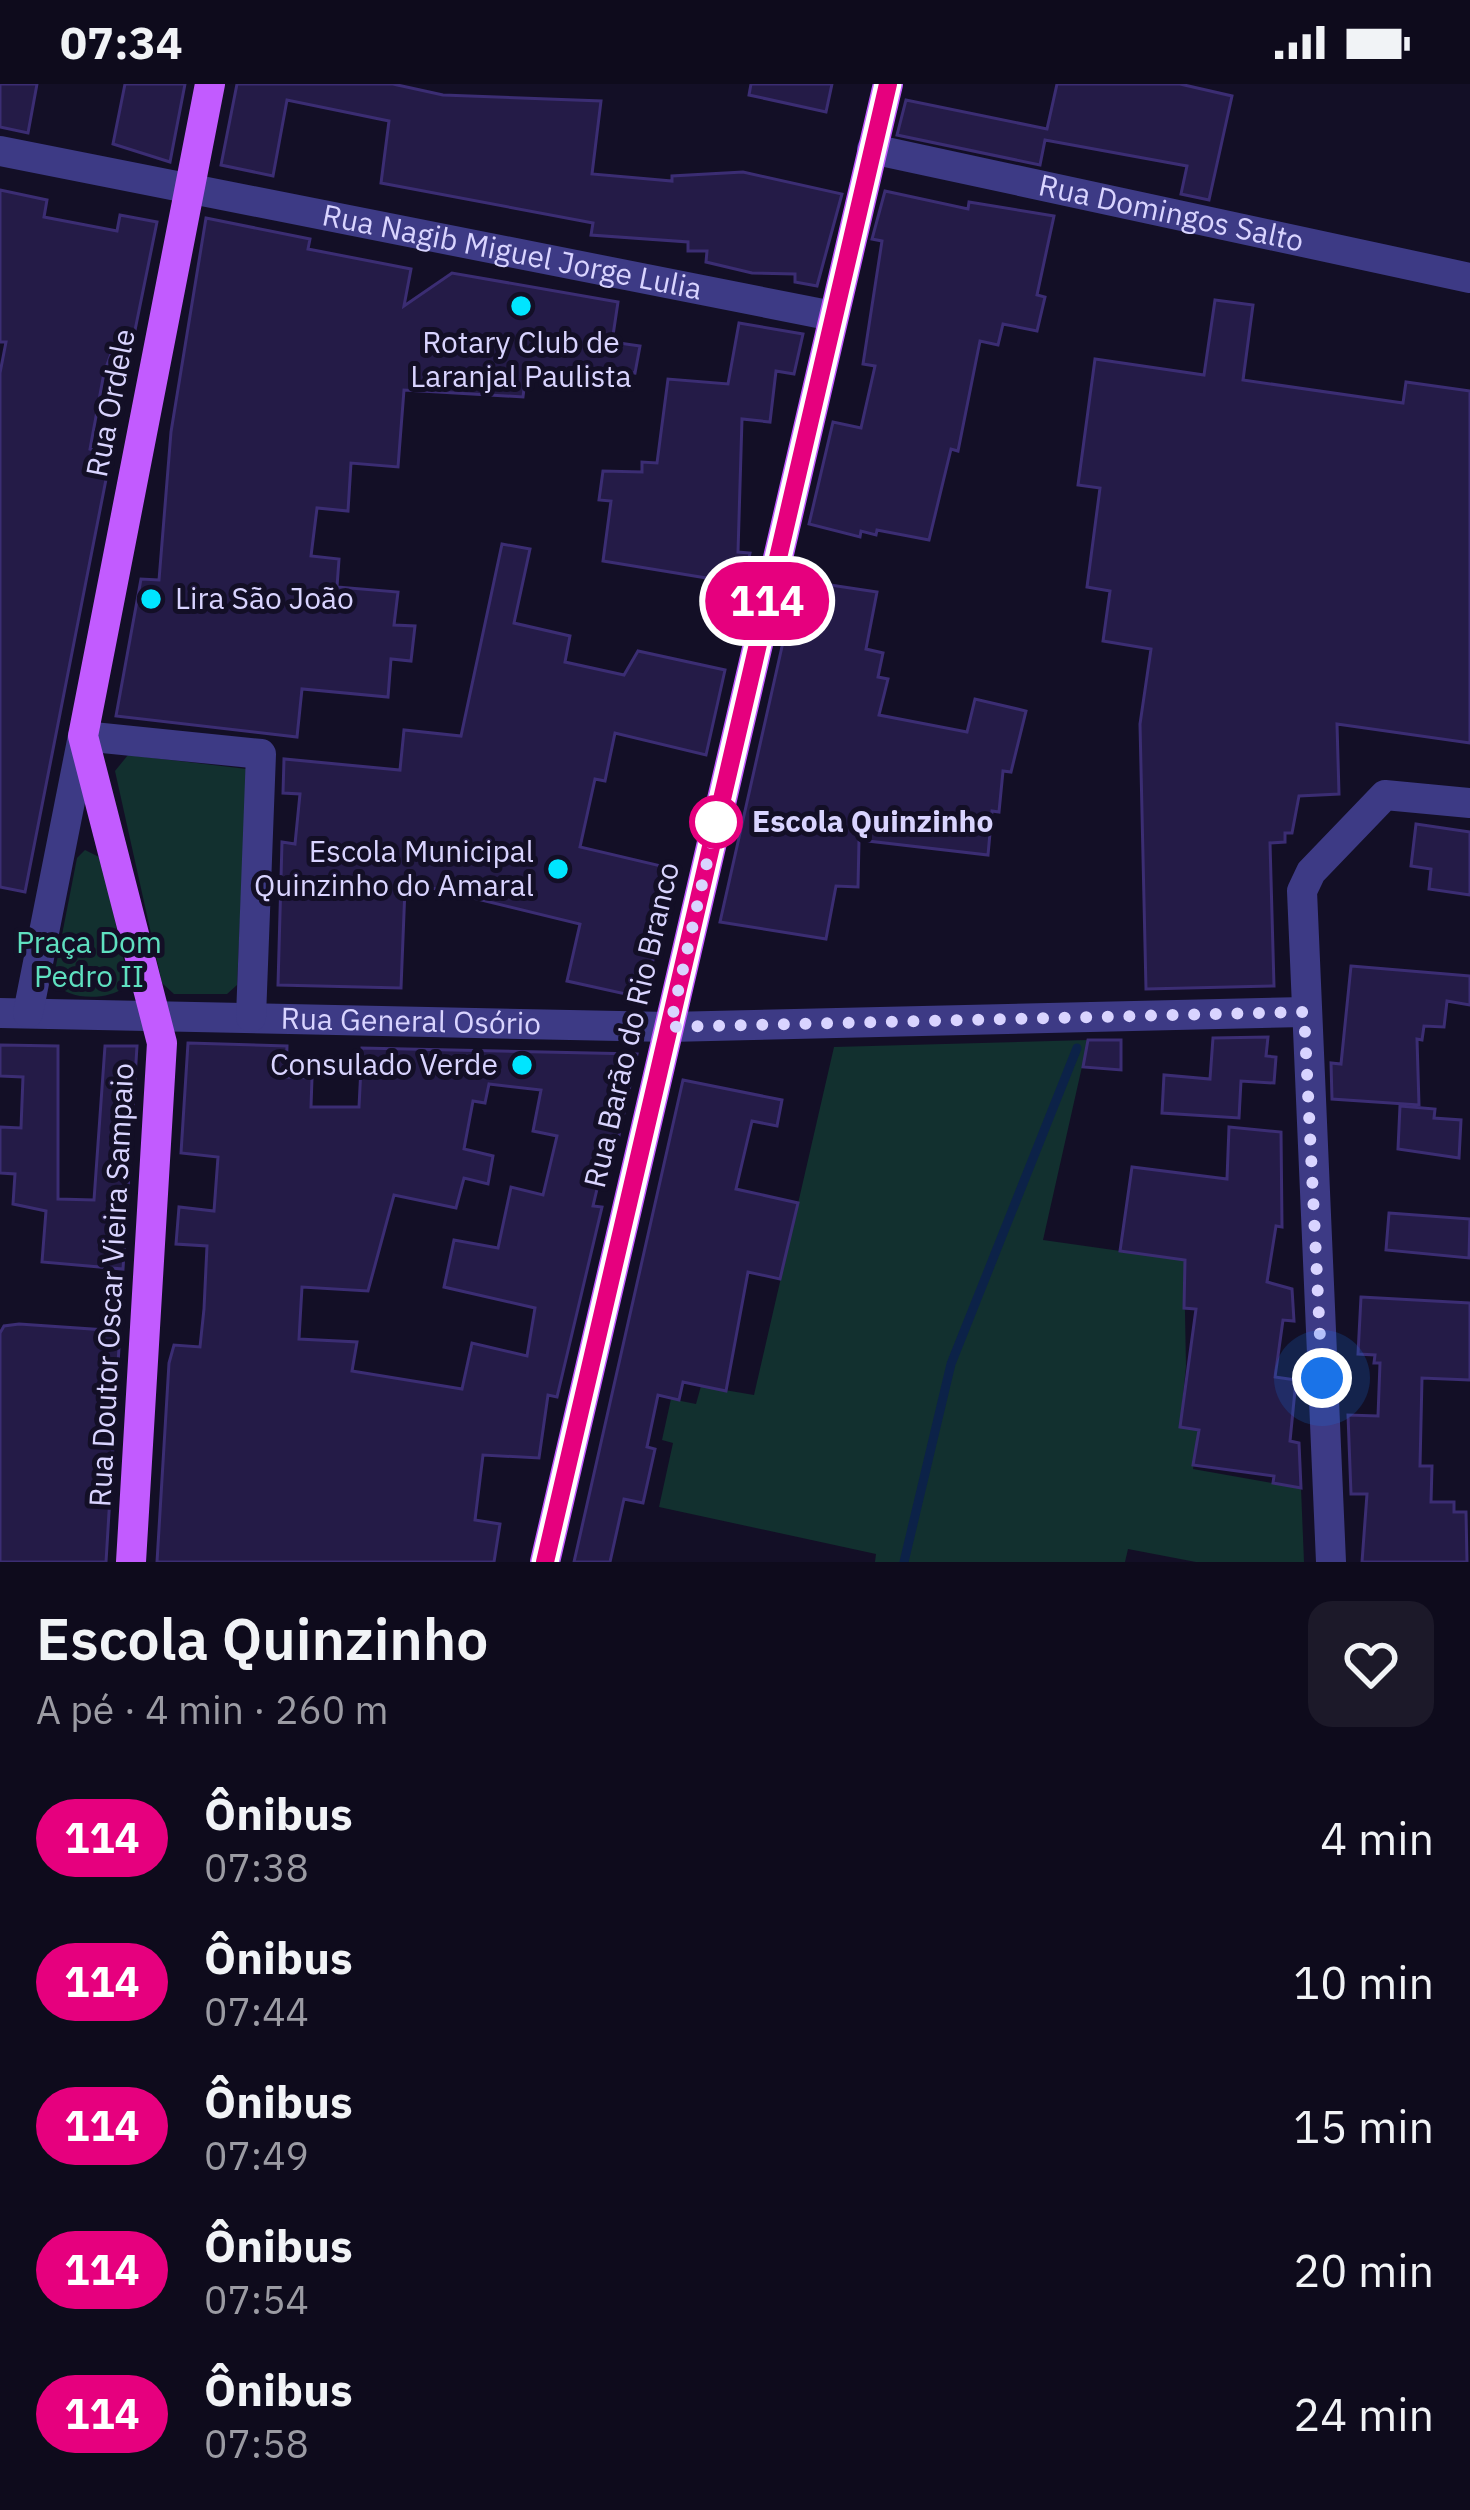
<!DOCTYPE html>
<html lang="pt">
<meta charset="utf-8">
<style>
body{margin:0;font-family:"IBM Plex Sans",sans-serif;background:#1c1929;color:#f1f3f6;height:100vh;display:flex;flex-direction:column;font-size:45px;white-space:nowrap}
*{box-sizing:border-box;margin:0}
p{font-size:39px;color:#9b9ba3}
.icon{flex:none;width:66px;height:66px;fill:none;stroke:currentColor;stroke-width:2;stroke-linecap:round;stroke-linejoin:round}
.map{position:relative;height:1478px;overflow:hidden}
.drawer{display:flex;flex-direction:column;background:#0e0b1c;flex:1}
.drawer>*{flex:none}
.badge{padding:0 24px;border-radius:39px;font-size:42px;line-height:78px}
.you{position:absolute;width:60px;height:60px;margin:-30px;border:9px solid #fff;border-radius:50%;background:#1a73e8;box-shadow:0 0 0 18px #1a73e833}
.map>.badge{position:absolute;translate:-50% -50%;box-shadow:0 0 0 6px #fff}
.round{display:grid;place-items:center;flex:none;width:126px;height:126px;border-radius:24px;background:#1c1929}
.summary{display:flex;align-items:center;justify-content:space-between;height:204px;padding:0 36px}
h1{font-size:57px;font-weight:600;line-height:90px}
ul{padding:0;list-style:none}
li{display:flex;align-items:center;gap:36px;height:144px;padding:0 36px}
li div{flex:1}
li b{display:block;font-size:45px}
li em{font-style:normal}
li .badge{min-width:132px;font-weight:700;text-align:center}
.status{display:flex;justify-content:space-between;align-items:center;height:84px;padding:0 60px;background:#0e0b1c;direction:ltr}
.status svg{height:33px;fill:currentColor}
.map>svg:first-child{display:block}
.green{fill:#12302f}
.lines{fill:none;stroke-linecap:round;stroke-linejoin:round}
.stream{stroke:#0c2248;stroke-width:9}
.building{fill:#241b47;stroke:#3b2d73;stroke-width:3;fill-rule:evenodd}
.minor{stroke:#3d3a85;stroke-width:30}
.major{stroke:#c25bff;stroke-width:30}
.line-casing{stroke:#fff;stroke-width:27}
.line{stroke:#e6007e;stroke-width:18}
.walk{stroke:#d9d4ff;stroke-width:12;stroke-dasharray:0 21.6}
.poi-dot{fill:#00e5ff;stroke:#130f26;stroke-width:4.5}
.stop-dot{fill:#fff;stroke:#e6007e;stroke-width:6}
.labels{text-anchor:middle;stroke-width:10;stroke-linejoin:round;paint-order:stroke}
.street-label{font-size:30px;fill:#d9d4ff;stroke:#130f26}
.poi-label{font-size:30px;fill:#d9d4ff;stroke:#130f26;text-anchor:end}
.stop-label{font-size:30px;font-weight:bold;fill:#d9d4ff;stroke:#130f26;text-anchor:start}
.park-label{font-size:30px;fill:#5fe0c0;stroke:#130f26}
</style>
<div class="status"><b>07:34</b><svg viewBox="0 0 49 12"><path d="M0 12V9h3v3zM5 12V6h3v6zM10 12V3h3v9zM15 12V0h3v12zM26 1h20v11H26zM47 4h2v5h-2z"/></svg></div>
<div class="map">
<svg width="1470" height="1478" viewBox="0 0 1470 1478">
<rect width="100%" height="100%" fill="#130f26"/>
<!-- green -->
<g class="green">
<path d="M128,671L247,685L237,901L227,910H174L162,899L115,687Z"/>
<path d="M85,766L101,774L127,891L125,903C107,917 67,917 53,897L77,774Z"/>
<path d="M1088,956L1043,1156L1184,1176L1186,1282L1180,1342L1200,1345L1193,1385L1301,1404L1304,1478H1196L1128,1465L1125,1478H875L876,1470L659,1423L673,1359L662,1356L671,1315L696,1320L701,1302L754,1311L834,963Z"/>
</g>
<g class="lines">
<!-- stream -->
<path class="stream" d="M904,1478L951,1280L1077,964"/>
</g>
<!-- building -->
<g class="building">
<path d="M0,0H37L28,49L0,43Z"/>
<path d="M125,0H185L170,78L113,60Z"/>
<path d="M237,0H393L443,11L601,17L592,90L672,97V92L743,88L842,110L817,202L795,198V190L752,189L706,178L707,167H688V158L591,151L593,139L381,99L389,37L287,16L273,92L221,81Z"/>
<path d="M751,0H832L826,28L749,11Z"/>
<path d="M1057,0H1180L1232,12L1209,116L1181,110L1187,82L1045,56L1040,81L897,51L906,16L1047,45Z"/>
<path d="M0,106L47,116L44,133L117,147L120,131L157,138L131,266L114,262L104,289L90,365L111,370L25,808L0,803V289L6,258H0Z"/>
<path d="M885,107L968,125L969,118L1054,132L1037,211L1045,213L1037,247L1003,240L998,261L980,257L958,367L951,365L929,456L877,446L876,451L861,447L860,453L809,440L833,338L861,344L875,282L863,280L882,157L872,155Z"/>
<path d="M206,134L310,155L308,165L411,185L404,222L452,189L618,218L612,258L640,262L635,289L595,284L594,290L526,289L523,313L404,306L398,383L351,379L348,427L317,424L311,472L339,475L337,503L398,508L394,541L415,542L411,577L391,575L388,613L302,605L297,653L116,632L141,495L159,496L171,348Z"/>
<path d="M1215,216L1253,221L1243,296L1403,319L1406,298L1470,307V659L1337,640L1339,710L1299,712L1292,749H1285V758L1270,759L1274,902L1146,905L1140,640L1151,565L1103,557L1110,507L1087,503L1100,404L1078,401L1095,275L1204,291Z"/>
<path d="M739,239L803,250L794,290L776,287L770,338L742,335L738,468L750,469L743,500L603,477L611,417L599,416L603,387L642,388V378L657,379L668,295L728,300Z"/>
<path d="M502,460L530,465L514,539L570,552L565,578L624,591L638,567L725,586L706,671L615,649L605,697L595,695L580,763L674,785L647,902L630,911L567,897L580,840L432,804H405L401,904L278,901L282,758L295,760L300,710L283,709L284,675L400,686L404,646L461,652Z"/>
<path d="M797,496L877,508L866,565L883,569L878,593L888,595L879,631L967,648L975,615L1026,627L1011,688L1003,687L999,728L992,727L988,771L859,756L858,803L836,802L826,855L720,838Z"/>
<path d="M1416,740L1470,748V811L1429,805L1431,785L1411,782Z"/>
<path d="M1351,882L1470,892V921L1447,917L1444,943L1424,942L1422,956L1417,955L1419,1021L1332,1015L1331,979L1341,980Z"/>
<path d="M1268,953L1266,972L1276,973L1274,999L1241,997L1239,1034L1162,1029L1164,991L1210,995L1213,954Z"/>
<path d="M1088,956H1121V986L1083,983Z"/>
<path d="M188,959L287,962L286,993L312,994L311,1023H359L362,964L637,970L616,1065L607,1063L593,1122L602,1123L557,1313L548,1311L539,1374L483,1371L475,1436L500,1440L494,1478H157L169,1279L174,1261L200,1263L204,1225L207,1162L176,1160L179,1123L214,1127L218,1073L181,1069ZM489,1000L541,1006L533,1047L557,1052L543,1111L511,1103L498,1164L454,1156L444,1203L535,1224L527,1272L472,1259L462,1305L352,1287L357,1258L299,1255L302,1203L368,1207L394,1111L456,1124L464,1094L488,1100L493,1072L464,1065L473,1017L485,1019Z"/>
<path d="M0,961L58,962V1115L94,1116L105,962H137L123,1185L42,1178L46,1127L13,1120L15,1090L0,1089V1043L21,1044L23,993L0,992Z"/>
<path d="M683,996L782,1016L777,1042L752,1037L736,1105L798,1119L780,1195L748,1188L726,1307L683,1298L679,1316L658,1311L647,1363L655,1365L643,1419L624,1415L610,1478H574Z"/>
<path d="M1400,1022L1435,1025L1434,1034L1461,1036L1459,1074L1398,1065Z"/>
<path d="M1229,1043L1281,1048L1282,1143L1276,1142L1267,1198L1292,1205L1294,1237L1283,1236L1275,1293L1296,1296L1290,1357L1299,1359L1301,1404L1273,1399L1274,1392L1193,1381L1199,1346L1180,1343L1196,1225L1184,1224L1185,1176L1120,1167L1132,1083L1227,1095Z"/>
<path d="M1389,1129L1470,1135L1469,1174L1386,1166Z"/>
<path d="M1361,1213L1470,1219V1296L1422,1294L1420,1382H1432L1431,1418H1454V1428H1466L1467,1478H1362L1367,1410H1351L1348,1331L1378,1332L1380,1279H1374L1375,1271L1358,1270Z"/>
<path d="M19,1240L120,1247L106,1478H0V1249L4,1242Z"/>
</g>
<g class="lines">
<!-- minor -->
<g class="minor">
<path id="s1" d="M872,65L1470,194"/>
<path id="s2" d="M0,67L833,232"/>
<path id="s3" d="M0,929L669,943L1304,928"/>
<path d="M28,929L83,652L261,670L251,933"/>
<path d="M1331,1478L1302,807L1311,788L1385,711L1470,719"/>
</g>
<!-- major -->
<g class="major">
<path d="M131,1478L162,959L83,652L210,0"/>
<path d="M545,1478L888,0"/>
</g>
</g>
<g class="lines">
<!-- line casing -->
<g class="line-casing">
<path id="line" d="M545,1478L888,0"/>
</g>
<!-- line -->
<use href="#line" class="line"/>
<!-- walk -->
<path class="walk" d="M716,738L670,943L1304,928L1322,1294"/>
</g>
<!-- markers -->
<g class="poi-dot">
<circle cx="521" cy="222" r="12"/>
<circle cx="151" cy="515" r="12"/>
<circle cx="558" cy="785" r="12"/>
<circle cx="522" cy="981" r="12"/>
</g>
<circle class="stop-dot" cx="716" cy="738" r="24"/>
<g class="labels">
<!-- street labels -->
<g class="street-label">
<text dy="10" stroke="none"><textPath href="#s1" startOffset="306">Rua Domingos Salto</textPath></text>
<text dy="10" stroke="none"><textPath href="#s2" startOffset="522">Rua Nagib Miguel Jorge Lulia</textPath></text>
<text transform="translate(111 319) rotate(-79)" y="10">Rua Ordele</text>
<text dy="10" stroke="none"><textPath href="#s3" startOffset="411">Rua General Osório</textPath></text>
<text transform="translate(632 941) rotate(-77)" y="10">Rua Barão do Rio Branco</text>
<text transform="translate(112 1201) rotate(-87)" y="10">Rua Doutor Oscar Vieira Sampaio</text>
</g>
<!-- poi labels -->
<g class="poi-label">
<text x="521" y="269" text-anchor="middle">Rotary Club de<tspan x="521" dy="34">Laranjal Paulista</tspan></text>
<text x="175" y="525" text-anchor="start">Lira São João</text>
<text x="534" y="778">Escola Municipal<tspan x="534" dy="34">Quinzinho do Amaral</tspan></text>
<text x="498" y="991">Consulado Verde</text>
</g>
<!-- stop labels -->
<g class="stop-label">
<text x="752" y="748">Escola Quinzinho</text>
</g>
<!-- park labels -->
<g class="park-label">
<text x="89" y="869">Praça Dom<tspan x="89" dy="34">Pedro II</tspan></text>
</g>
</g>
</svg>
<div class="you" style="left:1322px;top:1294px"></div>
<b class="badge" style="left:767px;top:517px;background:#e6007e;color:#fff">114</b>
</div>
<section class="drawer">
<div class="summary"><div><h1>Escola Quinzinho</h1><p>A pé · 4 min · 260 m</p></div><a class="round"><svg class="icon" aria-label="heart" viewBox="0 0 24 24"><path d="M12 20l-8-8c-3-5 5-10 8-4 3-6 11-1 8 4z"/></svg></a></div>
<ul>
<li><span class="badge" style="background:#e6007e;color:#fff">114</span><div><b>Ônibus</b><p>07:38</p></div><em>4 min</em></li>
<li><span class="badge" style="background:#e6007e;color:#fff">114</span><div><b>Ônibus</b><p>07:44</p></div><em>10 min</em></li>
<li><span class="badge" style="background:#e6007e;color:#fff">114</span><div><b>Ônibus</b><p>07:49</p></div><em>15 min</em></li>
<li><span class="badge" style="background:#e6007e;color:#fff">114</span><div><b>Ônibus</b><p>07:54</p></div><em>20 min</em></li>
<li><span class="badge" style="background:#e6007e;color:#fff">114</span><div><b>Ônibus</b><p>07:58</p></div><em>24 min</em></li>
</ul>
</section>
